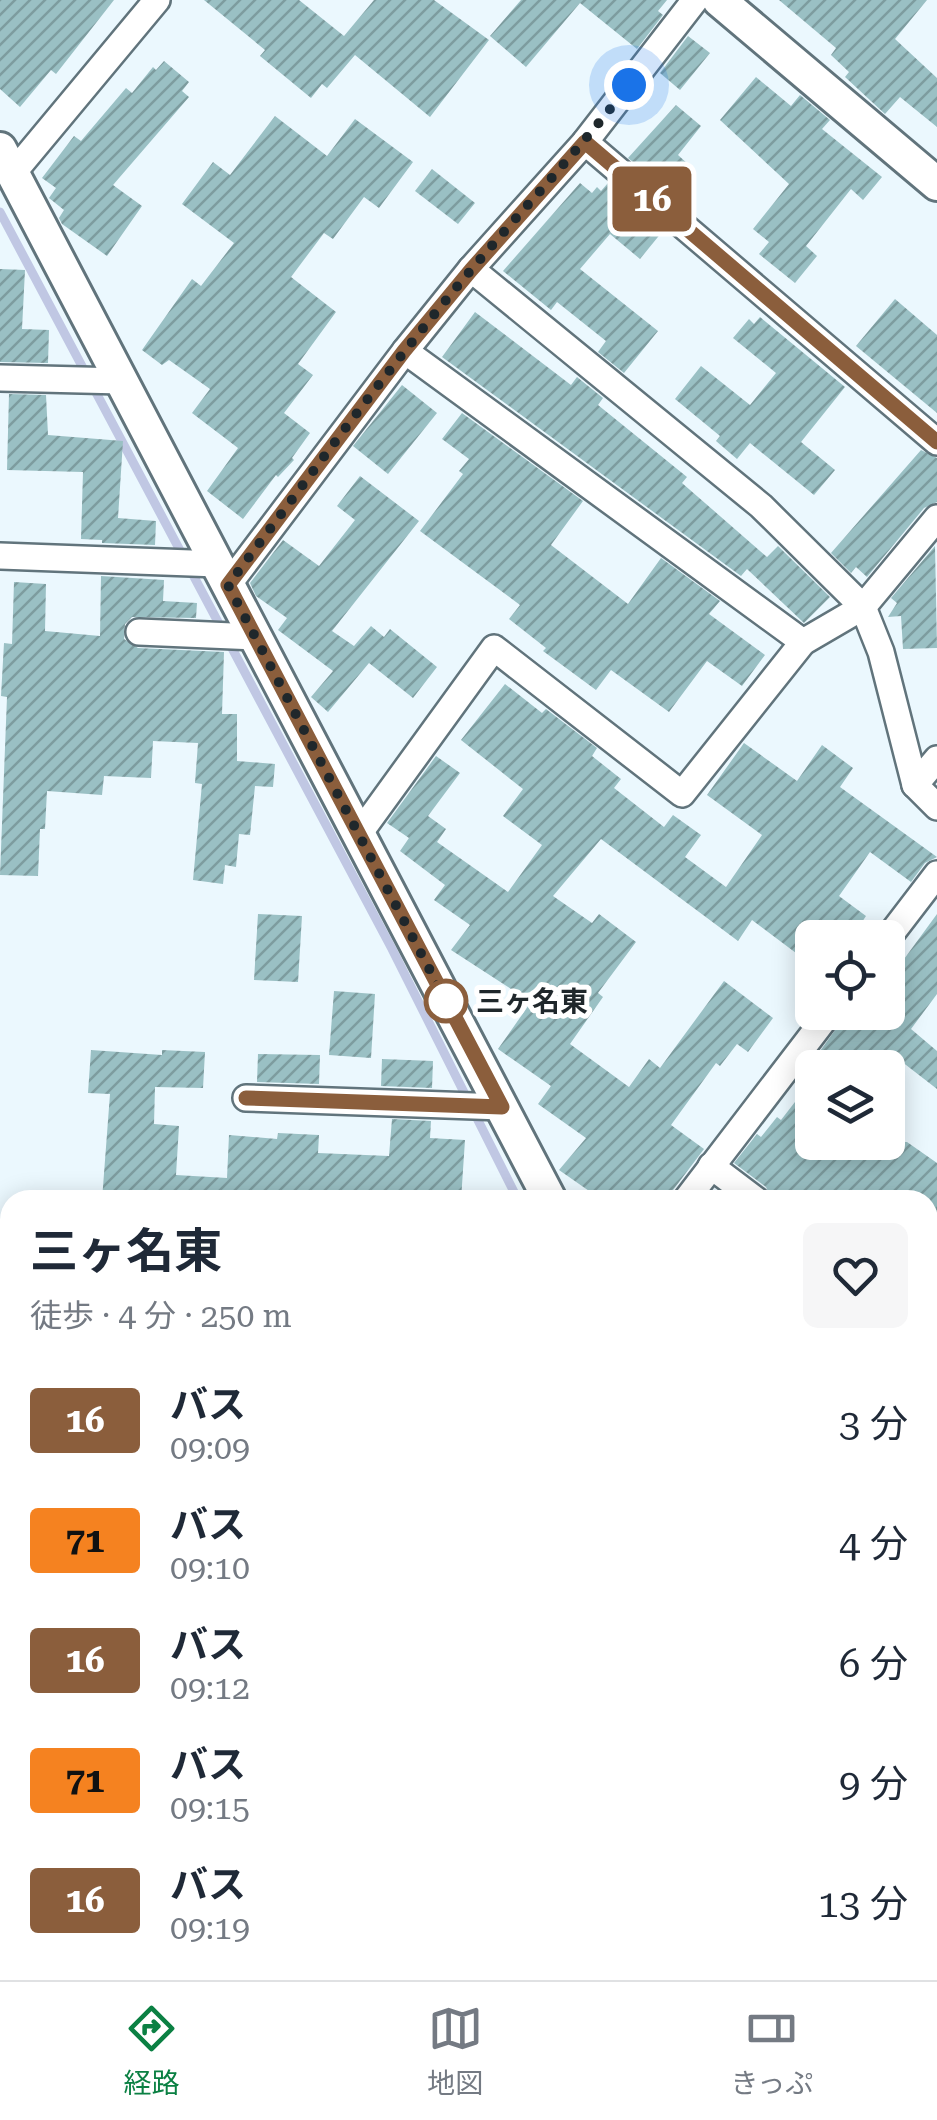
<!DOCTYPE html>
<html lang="ja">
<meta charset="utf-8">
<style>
body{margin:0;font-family:"Roboto Serif","Noto Sans JP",serif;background:#f6f6f7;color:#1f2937;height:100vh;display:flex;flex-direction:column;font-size:38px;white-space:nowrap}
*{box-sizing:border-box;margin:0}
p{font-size:32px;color:#747a83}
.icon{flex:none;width:55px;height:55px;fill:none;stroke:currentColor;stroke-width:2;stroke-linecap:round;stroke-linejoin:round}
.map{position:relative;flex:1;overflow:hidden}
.side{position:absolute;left:0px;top:1190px;width:938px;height:790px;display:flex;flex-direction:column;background:#fff;border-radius:30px 30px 0 0;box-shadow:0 5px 25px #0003}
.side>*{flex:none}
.badge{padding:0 20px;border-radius:8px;font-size:35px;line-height:65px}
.controls{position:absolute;left:795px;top:920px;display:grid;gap:20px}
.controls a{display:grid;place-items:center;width:110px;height:110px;border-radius:15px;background:#fff;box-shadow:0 5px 25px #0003;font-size:50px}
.you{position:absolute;width:50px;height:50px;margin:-25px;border:8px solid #fff;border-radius:50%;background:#1a73e8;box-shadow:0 0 0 15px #1a73e833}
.map>.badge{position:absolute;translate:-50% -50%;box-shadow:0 0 0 5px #fff}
.round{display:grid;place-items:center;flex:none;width:105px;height:105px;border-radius:15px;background:#f6f6f7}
.head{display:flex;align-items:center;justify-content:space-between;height:170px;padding:0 30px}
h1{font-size:48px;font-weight:700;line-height:75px}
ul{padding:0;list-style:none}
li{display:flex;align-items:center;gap:30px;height:120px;padding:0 30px}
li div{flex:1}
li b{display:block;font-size:38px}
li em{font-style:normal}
li .badge{min-width:110px;font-weight:700;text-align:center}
.tab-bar{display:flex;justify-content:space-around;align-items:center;height:140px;border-top:2px solid #e0e1e3;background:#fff;font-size:28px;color:#747a83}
.tab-bar a{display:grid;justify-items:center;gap:5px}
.tab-bar .on{color:#0b8043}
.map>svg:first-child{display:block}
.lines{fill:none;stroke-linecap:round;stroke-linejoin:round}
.stream{stroke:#c0c7e3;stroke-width:9}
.building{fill:url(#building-hatch)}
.minor-casing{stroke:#61747c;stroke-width:30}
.tertiary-casing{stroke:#61747c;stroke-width:38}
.minor{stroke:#fff;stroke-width:25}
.tertiary{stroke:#fff;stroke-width:32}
.line-casing{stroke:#fff;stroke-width:22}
.line{stroke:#8b5e3c;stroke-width:15}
.walk{stroke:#1f272b;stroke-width:10;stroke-dasharray:0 18}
.stop-dot{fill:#fff;stroke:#8b5e3c;stroke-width:5}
.labels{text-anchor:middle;stroke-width:10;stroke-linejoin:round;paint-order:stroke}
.stop-label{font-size:28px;font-weight:bold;fill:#1f272b;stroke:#fff;text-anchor:start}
</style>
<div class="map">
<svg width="937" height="1980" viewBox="0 0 937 1980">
<defs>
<pattern id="building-hatch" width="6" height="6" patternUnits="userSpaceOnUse" patternTransform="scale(2.5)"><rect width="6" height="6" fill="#9ac0c4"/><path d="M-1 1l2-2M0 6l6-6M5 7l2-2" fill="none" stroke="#7d9c9f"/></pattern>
</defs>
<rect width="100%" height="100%" fill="#ebf8fe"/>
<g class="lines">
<!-- stream -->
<path class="stream" d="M0,212L392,949L518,1200"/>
</g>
<!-- building -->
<g class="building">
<path d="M0,0H114L56,74L51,70L20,107L0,89Z"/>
<path d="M204,0H299L344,36L374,0H434L489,40L430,117L355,55L327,88L322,84L311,98L260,56L265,50Z"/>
<path d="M521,0H667L658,11L663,15L637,49L580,3L526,67L490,36Z"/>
<path d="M779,0H927L895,39L937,78V127L900,97L885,114L845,77L849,72L831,55L836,48Z"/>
<path d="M688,36L710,53L680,90L660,73Z"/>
<path d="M164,61L189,82L182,91L189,97L113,185L142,206L107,256L62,224L59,218L64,210L49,198L56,188L42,178L74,136L81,141L126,88L132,93L153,67L156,70Z"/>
<path d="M756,77L791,106L800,95L830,120L822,129L882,177L863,200L851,189L806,246L817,256L795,283L759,254L769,242L753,229L789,184L720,120Z"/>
<path d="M676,105L701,126L678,155L689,165L668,191L628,158Z"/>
<path d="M275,116L327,156L355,119L413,162L379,208L364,197L333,239L324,233L291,277L336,312L298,364L313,375L284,413L310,433L292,458L294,460L278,477L276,475L243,519L207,491L238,448L192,413L210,389L169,360L162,365L142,350L192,279L201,286L234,243L182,204L213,162L230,175Z"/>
<path d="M432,169L475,203L458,224L415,191Z"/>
<path d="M580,183L592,193L597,187L601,191L608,183L662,232L640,259L610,234L580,269L658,331L624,373L598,352L606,341L557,302L551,310L503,271Z"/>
<path d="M0,269L25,270L22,329L49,330L48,363L0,362Z"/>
<path d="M895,299L937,335V413L856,346Z"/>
<path d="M475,312L571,385L577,377L603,398L598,405L687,477L682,483L767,557L778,546L830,597L804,623L747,569L741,576L442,357Z"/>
<path d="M760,317L845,387L801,442L835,470L814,495L750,443L737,459L716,441L720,436L675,399L701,366L750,405L776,373L733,338L749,319L754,324Z"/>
<path d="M402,385L437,413L388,474L353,446Z"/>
<path d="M9,394L46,395L48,435L123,441L118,518L156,521L155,545L102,543V540L81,539L83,472L7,470Z"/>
<path d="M462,413L583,501L551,545L628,604L661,558L720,601L709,614L765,655L742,686L707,661L669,712L611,670L596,690L543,651L546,648L509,619L520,605L420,531L463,474L459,471L469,459L442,439Z"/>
<path d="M921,450L937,458V502L924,508L867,577L856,567L851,573L831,553Z"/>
<path d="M360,476L419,521L332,631L354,646L371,626L384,637L390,629L437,667L413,698L369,663L328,712L311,697L333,671L278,630L287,618L256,596L250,583L283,540L319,566L355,520L337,506Z"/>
<path d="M935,546L937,648L903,649L901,616L888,617L897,603L891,598Z"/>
<path d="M101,576L164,580L163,601L197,603L196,618L132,617L125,624L124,639L138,648L224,652L222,714H237V761L275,764L273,787L255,786L250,835L239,834L236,867L225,865L223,884L193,880L202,784L195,783L198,743L153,741L151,778L104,776L102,795L47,791L45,829H40L38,876L0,875L7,697L1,696L4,643L12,644L14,582L46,584L45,631L100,636Z"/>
<path d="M505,684L542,713L546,709L597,748L592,756L621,779L614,788L664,827L673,815L701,835L685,857L726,887L762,835L707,795L744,743L797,781L822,745L853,768L840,787L937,857L925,863L911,882L870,852L839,896L866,916L851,938H812V965L752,920L738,941L601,839L553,896L592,923L599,914L636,942L598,993L603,997L570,1044L629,1087L649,1059L660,1068L724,981L773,1018L748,1052L737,1044L720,1066L716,1063L671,1125L704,1149L673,1190L670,1200H602L559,1170L586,1138L538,1104L551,1086L498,1049L531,1002L451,950L470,925L434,900L445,885L400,851L409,838L387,823L436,756L460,773L428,816L446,829L437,842L508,892L542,845L503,816L523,789L461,740Z"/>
<path d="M258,914L302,916L298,982L254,980Z"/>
<path d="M937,914V994L911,1029L937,1051V1089L897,1058L889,1068H808L848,1012H888V981Z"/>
<path d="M334,991L375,994L371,1058L329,1055Z"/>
<path d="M91,1050L162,1055V1050L205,1052L203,1088L155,1087L154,1124L179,1126L176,1175L227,1178L229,1135L277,1139L278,1133L319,1135L318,1153L389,1156L392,1119L431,1121L430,1138L465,1140L461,1200H330L277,1196V1200H102L110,1094L88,1093Z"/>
<path d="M258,1054L320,1055L319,1084L257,1082Z"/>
<path d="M382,1059L433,1061L432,1088L381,1086Z"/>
<path d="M812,1080V1142H907L937,1163V1223L928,1217V1200H772L766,1187L734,1163L757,1134L761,1137L777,1117L781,1120Z"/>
</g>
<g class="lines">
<!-- minor casing -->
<g class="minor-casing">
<g id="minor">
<path d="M585,142L937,442"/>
<path d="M13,173L157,0"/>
<path d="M471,269L761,506L863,607L881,652L915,785L937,807"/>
<path d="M405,351L803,642"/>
<path d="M0,378L122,381"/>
<path d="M0,556L218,564"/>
<path d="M228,585L405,351L471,269L585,142L695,0"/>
<path d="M139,632L256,637"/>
<path d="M915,785L937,759"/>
<path d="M359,834L494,648L682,794L803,642L863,607L937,518"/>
<path d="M888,938L937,874"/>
<path d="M246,1098L502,1107"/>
<path d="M711,1166L756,1200"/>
<path d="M686,1200L830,1012"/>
<path d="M0,1293H10"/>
<path d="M928,1447L937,1439"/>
<path d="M0,1501H10"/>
<path d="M928,1610L937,1597"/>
<path d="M928,1636L937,1644"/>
<path d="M0,1937H10"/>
<path d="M441,1980V1970"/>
</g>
</g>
<!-- tertiary casing -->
<g class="tertiary-casing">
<g id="tertiary">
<path d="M719,0L937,184"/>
<path d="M0,149L550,1200"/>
<path d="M928,1940L936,1980"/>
</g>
</g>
<!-- minor -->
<use href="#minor" class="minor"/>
<!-- tertiary -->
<use href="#tertiary" class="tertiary"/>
</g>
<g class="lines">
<!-- line casing -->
<g class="line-casing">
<path id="line" d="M246,1098L502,1107L228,585L404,351L471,270L585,142L937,442"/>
</g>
<!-- line -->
<use href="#line" class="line"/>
<!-- walk -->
<path class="walk" d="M446,1001L228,585C302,487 373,388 451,294C509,223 573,158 629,85"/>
</g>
<!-- markers -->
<circle class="stop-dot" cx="446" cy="1001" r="20"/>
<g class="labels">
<!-- stop labels -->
<g class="stop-label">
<text x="476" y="1011">三ヶ名東</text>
</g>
</g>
</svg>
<div class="controls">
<a><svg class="icon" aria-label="locate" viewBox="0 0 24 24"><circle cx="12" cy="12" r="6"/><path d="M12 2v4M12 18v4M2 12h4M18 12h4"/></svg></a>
<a><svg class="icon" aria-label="layers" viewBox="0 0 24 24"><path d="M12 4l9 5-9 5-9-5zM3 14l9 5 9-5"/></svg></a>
</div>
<div class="you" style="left:629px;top:85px"></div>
<b class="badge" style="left:652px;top:199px;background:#8b5e3c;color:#fff">16</b>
<section class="side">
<div class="head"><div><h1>三ヶ名東</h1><p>徒歩 · 4 分 · 250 m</p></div><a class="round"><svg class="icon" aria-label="heart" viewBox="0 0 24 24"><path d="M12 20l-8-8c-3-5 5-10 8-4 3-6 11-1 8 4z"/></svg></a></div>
<ul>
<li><span class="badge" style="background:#8b5e3c;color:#fff">16</span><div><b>バス</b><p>09:09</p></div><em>3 分</em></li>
<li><span class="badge" style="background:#f58220;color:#111">71</span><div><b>バス</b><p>09:10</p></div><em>4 分</em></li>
<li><span class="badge" style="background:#8b5e3c;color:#fff">16</span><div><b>バス</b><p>09:12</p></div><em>6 分</em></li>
<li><span class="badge" style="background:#f58220;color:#111">71</span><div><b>バス</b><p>09:15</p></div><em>9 分</em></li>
<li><span class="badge" style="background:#8b5e3c;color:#fff">16</span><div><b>バス</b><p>09:19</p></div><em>13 分</em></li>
</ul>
</section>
</div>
<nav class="tab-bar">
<a class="on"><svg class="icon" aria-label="directions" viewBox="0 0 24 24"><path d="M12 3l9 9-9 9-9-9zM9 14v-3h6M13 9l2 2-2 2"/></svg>経路</a>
<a><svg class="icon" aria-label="map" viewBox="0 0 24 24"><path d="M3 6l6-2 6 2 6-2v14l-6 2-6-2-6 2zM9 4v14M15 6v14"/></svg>地図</a>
<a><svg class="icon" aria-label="tickets" viewBox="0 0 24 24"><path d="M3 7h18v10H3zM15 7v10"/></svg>きっぷ</a>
</nav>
